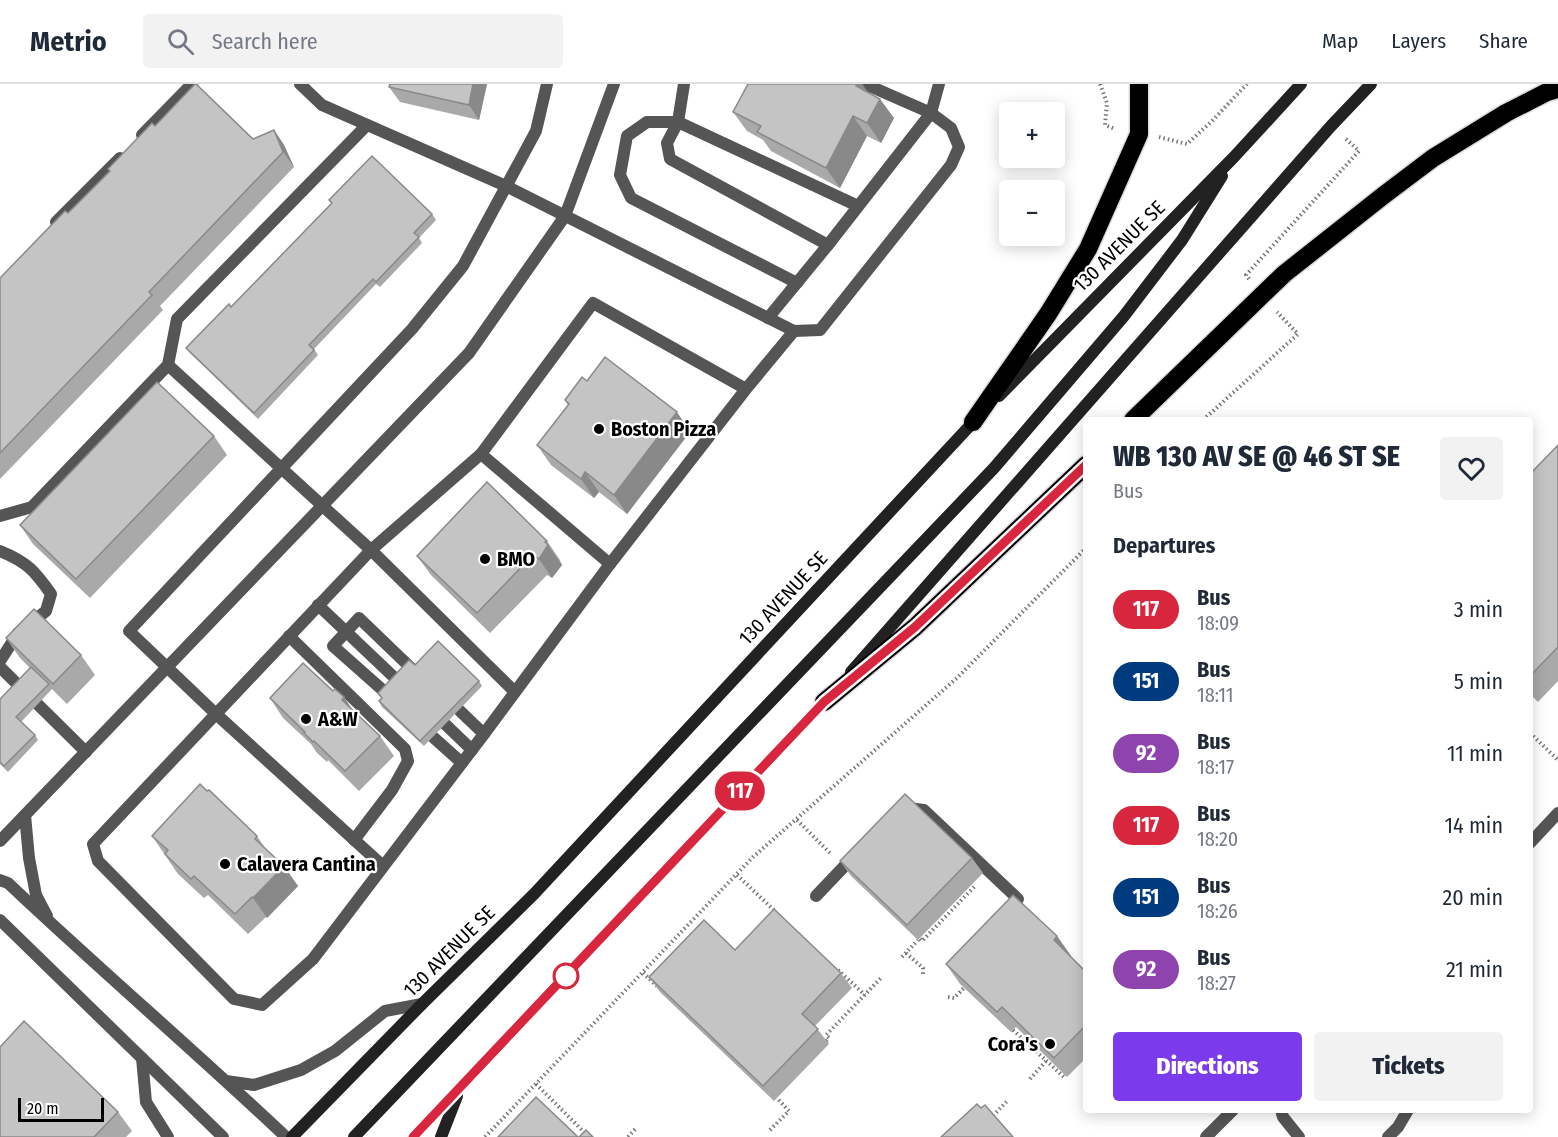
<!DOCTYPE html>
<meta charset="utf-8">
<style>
body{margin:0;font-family:"Fira Sans Condensed",sans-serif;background:#f2f2f3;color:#1f2937;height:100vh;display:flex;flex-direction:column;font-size:22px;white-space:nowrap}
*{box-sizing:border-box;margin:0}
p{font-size:20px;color:#747a83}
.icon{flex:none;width:33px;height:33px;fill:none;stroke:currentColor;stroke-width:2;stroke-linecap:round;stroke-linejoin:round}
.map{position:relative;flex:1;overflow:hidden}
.drawer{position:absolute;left:1083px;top:333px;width:450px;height:696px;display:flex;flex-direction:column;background:#fff;border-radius:6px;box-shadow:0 3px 15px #0003}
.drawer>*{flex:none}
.badge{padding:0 12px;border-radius:20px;font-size:21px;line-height:39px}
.fabs{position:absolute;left:999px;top:18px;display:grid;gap:12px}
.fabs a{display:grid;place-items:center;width:66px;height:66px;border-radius:6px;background:#fff;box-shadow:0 3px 15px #0003;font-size:30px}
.scale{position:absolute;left:18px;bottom:15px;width:86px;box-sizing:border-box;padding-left:6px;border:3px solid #000;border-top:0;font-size:16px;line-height:21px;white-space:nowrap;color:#000;-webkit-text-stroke:4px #fff;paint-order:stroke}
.map>.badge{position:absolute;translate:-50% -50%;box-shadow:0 0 0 3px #fff}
h2{padding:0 30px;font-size:22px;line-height:54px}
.round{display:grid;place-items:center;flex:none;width:63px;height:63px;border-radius:6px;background:#f2f2f3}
.overview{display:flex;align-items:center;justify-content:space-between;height:102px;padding:0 30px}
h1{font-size:28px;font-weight:800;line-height:45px}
.primary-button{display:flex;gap:12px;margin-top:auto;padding:12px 30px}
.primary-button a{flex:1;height:69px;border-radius:6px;background:#7c3aed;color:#fff;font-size:24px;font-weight:800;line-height:69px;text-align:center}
.primary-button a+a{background:#f2f2f3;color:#1f2937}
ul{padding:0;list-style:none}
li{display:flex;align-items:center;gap:18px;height:72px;padding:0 30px}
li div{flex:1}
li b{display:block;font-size:22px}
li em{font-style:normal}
li .badge{min-width:66px;font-weight:700;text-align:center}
header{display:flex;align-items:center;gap:36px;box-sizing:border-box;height:84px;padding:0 30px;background:#fff;border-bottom:2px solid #e0e1e3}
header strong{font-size:28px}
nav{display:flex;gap:33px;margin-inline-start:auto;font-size:21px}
.search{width:420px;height:54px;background:#f2f2f3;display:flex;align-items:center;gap:15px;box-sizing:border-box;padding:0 21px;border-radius:6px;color:#747a83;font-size:22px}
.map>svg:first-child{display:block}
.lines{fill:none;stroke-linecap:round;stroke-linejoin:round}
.motorway-casing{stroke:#dbdbdb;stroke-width:21}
.path{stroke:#777;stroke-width:4;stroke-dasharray:1.5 3;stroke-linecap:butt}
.service{stroke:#555;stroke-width:12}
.minor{stroke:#555;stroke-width:12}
.secondary{stroke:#222;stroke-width:12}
.motorway{stroke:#000;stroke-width:18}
.wall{fill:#a9a9a9}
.shaded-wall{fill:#898989}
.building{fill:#c4c4c4;stroke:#898989;stroke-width:1.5}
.line-casing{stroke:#fff;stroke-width:14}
.line{stroke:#d7263d;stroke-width:9}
.poi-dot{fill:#000;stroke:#fff;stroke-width:2}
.stop-dot{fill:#fff;stroke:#d7263d;stroke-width:3}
.labels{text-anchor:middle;stroke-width:4.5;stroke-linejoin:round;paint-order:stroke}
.street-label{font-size:20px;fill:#000;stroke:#fff}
.poi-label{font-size:20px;font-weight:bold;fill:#000;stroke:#fff;text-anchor:start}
</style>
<header>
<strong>Metrio</strong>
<div class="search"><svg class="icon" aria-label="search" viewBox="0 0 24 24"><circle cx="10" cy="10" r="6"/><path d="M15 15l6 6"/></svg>Search here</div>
<nav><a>Map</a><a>Layers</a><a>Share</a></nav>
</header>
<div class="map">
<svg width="1558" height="1053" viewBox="0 0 1558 1053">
<rect width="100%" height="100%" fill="#fff"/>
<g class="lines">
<!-- motorway casing -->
<g class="motorway-casing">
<g id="motorway">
<path d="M1133,336L1284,190L1384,111L1433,74L1506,29L1547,8L1558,5"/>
<path d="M973,338L1048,230L1088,165L1139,50V0"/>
<path d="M824,618L915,543L1086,381"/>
</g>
</g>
<!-- path -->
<g class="path">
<path d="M1100,0L1107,19L1105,41L1115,45"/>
<path d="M1159,53L1187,60L1212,37L1247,0"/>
<path d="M1249,195L1246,191L1359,67L1346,55"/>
<path d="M1203,336L1298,250L1277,228"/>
<path d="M1530,649L1558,676"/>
<path d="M797,736L831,770"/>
<path d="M737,791L775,827"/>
<path d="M920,855L922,857L975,802"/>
<path d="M906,869L923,884V890"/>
<path d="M902,873L918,856"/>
<path d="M838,886L865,911"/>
<path d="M643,889L657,902"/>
<path d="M948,913L954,914L964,904"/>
<path d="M1013,946L1065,994"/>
<path d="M826,957L829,954L826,951L881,894"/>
<path d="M1030,995L1046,977"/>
<path d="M536,1000L589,1053"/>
<path d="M990,1035L1008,1016"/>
<path d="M770,1046L789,1027L777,1014"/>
<path d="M485,1053L753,773L957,594L1086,464"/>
<path d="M628,1053L637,1043"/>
</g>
<!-- service -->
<g class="service">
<path d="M300,0L322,21L506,102L794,247L820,246L951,81L959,63L951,44L931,29L865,0"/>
<path d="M684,0L678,38L667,59L670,75L828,161L768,234"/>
<path d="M142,51L192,0"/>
<path d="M56,138L120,74"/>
<path d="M828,161L931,29L939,0"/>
<path d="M797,199L631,114L620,91L627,52L647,38H678L858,122"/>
<path d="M168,281L371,466L515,608"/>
<path d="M746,305L593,219L481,370L371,466L93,760L98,777L234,915L262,921L313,875L484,650L610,480L746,305L794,247"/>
<path d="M481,370L610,480"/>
<path d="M0,432L32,423L168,281L177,235L367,41"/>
<path d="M0,467C27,478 35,487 51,510L46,527L18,549L0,577"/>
<path d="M318,521L398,597"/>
<path d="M289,552L405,665L408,677L392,706L354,756"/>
<path d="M0,583L86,668"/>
<path d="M386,609L333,562L359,534L411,584"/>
<path d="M459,626L484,650"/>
<path d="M445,640L472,666"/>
<path d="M433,653L462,679"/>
<path d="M908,724L924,726L1018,815"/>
<path d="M25,731L29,774L36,811L47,832"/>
<path d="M0,757L469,269L565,132L614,0"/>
<path d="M1530,759L1558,729"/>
<path d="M383,782L216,630L129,547L412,245L463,182L536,47L547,0"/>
<path d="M0,796L8,799C99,885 195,967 286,1053"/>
<path d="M816,812L855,771"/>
<path d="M0,836L223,1053"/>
<path d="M142,974L146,1018L168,1053"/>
<path d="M226,997L254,1001L301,986L335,967L385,927L422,920"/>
</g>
<!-- minor -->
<g class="minor">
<path d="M1281,1026L1283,1033L1299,1053"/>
<path d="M1206,1053L1233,1026"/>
<path d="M1388,1053L1398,1043L1408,1026"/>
</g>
<!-- secondary -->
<g class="secondary">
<path d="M999,312L1234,73L1301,0"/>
<path d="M851,588L1331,42L1371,0"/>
<path d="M292,1053L422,920L534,810L978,333"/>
<path d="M354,1053L994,384L1124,232L1182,156L1222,92"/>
<path d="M413,1053L827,614"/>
<path d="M441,1053L457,1012"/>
</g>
<!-- motorway -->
<use href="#motorway" class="motorway"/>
</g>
<!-- wall -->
<g class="wall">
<path d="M487,0L479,36L400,18L389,3Z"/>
<path d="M862,0L867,8L894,34L881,59L867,52L840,104L771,67L763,56L747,47L733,28Z"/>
<path d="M155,42L253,55L274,46L284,61L294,83L160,222L163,226L0,395V194L68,129Z"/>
<path d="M329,116L432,130L436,136L419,154L422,159L380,203L376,200L314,265L318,271L258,335L190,269L186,264L231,223L332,119Z"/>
<path d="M587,297L690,348L627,430L599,408L594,414L551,381L537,361L568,321L565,316Z"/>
<path d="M214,352L227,371L90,514L33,460L20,441Z"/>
<path d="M1558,361V597L1538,618L1530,610V390Z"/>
<path d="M547,457L560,476V477L562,481L552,494L547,491L490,549L431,491L417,472Z"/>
<path d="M6,554L81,571L95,591L67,620L52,605L21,638L35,651L38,656L8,688L0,680V615L30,584L20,574Z"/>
<path d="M415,581L479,597L482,602L424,662L382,623L379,617L382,614L378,609Z"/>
<path d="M333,607L344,613L352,625L380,652L394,672L359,707L328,676L327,678L317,669L311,660L283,634L270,614Z"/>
<path d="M152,752H257L267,767L298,802L267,834L266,833L248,850L208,811L204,814L178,790Z"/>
<path d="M972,774L983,789L918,856L851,792L840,777Z"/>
<path d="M1057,852L1071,872L1070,873L1086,888V974L1067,993L1016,943L1011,948L960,900L946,880Z"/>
<path d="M735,866L841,889L852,904L815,942L829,960L774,1017L660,908L649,893Z"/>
<path d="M118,1028L132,1047L126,1053H0Z"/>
</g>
<!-- shaded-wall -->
<g class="shaded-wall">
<path d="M473,0H487L479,36L469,21Z"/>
<path d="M857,0H862L873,15L856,2Z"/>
<path d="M880,15L894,34L881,59L867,39Z"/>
<path d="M853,32L867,52L840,104L826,84Z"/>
<path d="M274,46L284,61L294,83L283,68Z"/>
<path d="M677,328L690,348L627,430L614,411Z"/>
<path d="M585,388L599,408L594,414L581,395Z"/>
<path d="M548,461L562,481L552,494L539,475Z"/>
<path d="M344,613L357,633L342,616Z"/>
<path d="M284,782L298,802L267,834L253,814Z"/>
<path d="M1057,852L1071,872L1068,876L1054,856Z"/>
</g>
<!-- building -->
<g class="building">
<path d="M195,0H196L253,55L274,46L283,68L149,208L152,211L0,369V194L65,127L68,129L110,87L108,85L152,39L155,42Z"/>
<path d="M390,0H473L469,21L389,3Z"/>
<path d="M748,0H857L856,2L880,15L867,39L853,32L826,84L757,48L761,42L733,28Z"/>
<path d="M372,72L432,130L414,149L419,153L376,198L373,195L309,261L314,266L254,329L186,264L229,220L231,223L332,119L329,116Z"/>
<path d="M605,273L677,328L614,411L585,388L581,395L537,361L569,320L565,316L582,293L587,297Z"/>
<path d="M157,298L214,352L76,495L20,441Z"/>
<path d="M1558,361V563L1530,592V390Z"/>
<path d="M487,398L547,457L545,458L548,461L539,475L533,471L477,529L417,472Z"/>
<path d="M34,525L81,571L53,600L6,554Z"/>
<path d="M438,557L479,597L420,657L379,617L382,614L378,609L409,576L415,581Z"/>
<path d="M303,579L333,607L335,605L344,613L342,616L380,652L345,687L314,657L313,658L304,649L305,648L270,614Z"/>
<path d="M31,583L49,600L16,633L35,651L4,682L0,678V615Z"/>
<path d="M200,700L207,707L209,706L257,752L255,755L284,782L253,814L252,813L235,830L194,792L191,795L165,770L168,766L152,752Z"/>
<path d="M905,710L972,774L907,841L840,777Z"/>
<path d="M1013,811L1057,852L1054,856L1086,888V941L1054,974L1002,923L997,928L946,880Z"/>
<path d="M774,825L841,889L802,930L818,945L763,1002L649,893L704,836L735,866Z"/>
<path d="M24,937L118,1028L94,1053H0V963Z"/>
<path d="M536,1013L578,1053H498Z"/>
<path d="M977,1020L981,1024L985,1021L1013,1053H941Z"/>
<path d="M586,1046L593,1053H579Z"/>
</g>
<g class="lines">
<!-- line casing -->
<g class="line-casing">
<path id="line" d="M413,1053L824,618L915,543L1086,381"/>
</g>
<!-- line -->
<use href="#line" class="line"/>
</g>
<!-- markers -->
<g class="poi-dot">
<circle cx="599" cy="345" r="6"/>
<circle cx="485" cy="475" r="6"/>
<circle cx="306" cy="635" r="6"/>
<circle cx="225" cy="780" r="6"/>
<circle cx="1050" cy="960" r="6"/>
</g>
<circle class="stop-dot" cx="566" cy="892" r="12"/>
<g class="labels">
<!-- street labels -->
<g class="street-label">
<text transform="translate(1119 162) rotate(-45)" y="7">130 AVENUE SE</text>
<text transform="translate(783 514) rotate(-47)" y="7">130 AVENUE SE</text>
<text transform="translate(449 867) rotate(-45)" y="7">130 AVENUE SE</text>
</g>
<!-- poi labels -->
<g class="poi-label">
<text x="611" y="352">Boston Pizza</text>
<text x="497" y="482">BMO</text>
<text x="318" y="642">A&amp;W</text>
<text x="237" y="787">Calavera Cantina</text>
<text x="1038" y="967" text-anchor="end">Cora's</text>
</g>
</g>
</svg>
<div class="fabs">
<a>+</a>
<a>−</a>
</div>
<div class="scale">20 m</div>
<b class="badge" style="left:740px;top:707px;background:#d7263d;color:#fff">117</b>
<section class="drawer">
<div class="overview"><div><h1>WB 130 AV SE @ 46 ST SE</h1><p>Bus</p></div><a class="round"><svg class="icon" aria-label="heart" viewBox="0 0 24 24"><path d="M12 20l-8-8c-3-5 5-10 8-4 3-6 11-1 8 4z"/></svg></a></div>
<h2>Departures</h2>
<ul>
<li><span class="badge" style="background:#d7263d;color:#fff">117</span><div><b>Bus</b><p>18:09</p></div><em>3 min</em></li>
<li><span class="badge" style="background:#003b80;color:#fff">151</span><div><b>Bus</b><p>18:11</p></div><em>5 min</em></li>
<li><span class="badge" style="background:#8e44ad;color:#fff">92</span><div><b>Bus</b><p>18:17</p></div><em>11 min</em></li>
<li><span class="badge" style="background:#d7263d;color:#fff">117</span><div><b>Bus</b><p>18:20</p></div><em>14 min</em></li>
<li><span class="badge" style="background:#003b80;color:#fff">151</span><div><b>Bus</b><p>18:26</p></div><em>20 min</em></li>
<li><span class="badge" style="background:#8e44ad;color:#fff">92</span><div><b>Bus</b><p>18:27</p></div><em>21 min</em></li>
</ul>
<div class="primary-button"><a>Directions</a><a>Tickets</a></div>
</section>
</div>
